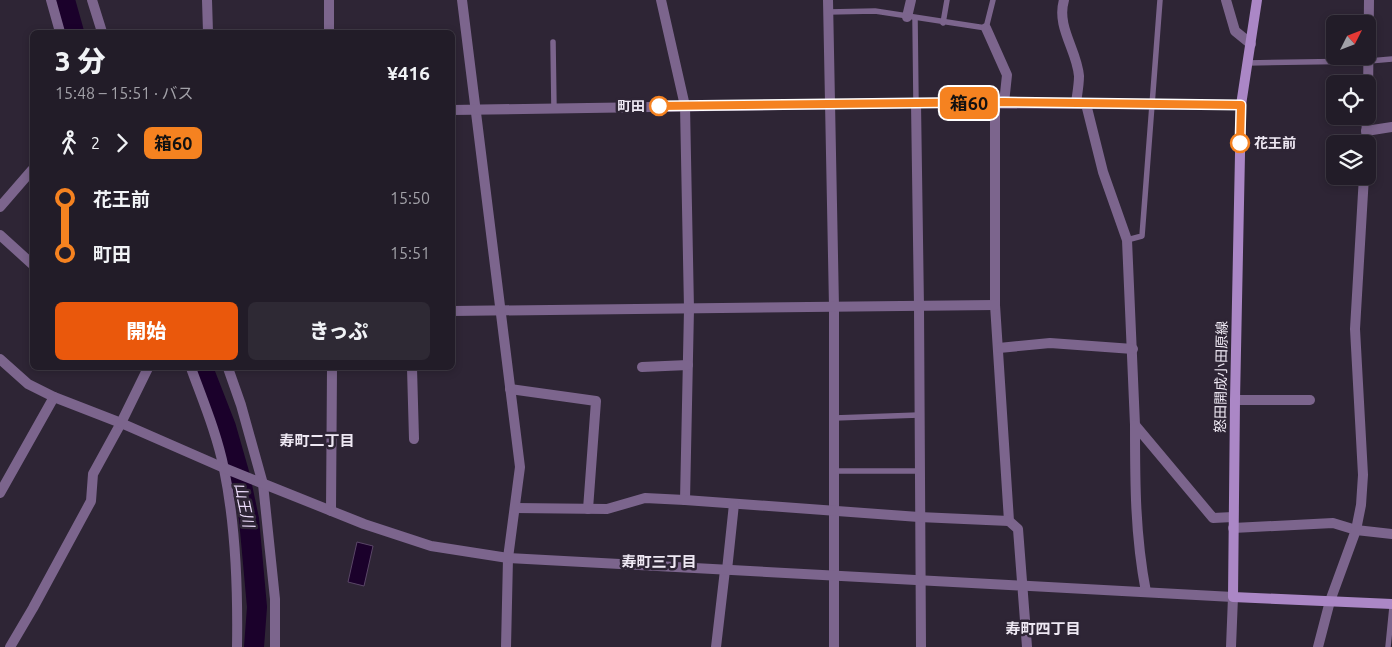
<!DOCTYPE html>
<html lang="ja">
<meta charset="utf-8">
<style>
body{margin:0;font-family:Ubuntu,"Noto Sans JP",sans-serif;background:#2e2934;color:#f1f3f6;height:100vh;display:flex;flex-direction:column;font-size:19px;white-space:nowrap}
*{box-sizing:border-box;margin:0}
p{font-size:16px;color:#a2a1a8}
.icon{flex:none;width:28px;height:28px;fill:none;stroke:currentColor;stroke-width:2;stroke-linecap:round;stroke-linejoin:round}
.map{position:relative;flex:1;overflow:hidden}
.panel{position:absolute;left:30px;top:30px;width:425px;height:340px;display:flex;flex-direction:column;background:#221c28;border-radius:8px;box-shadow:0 2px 8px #0003,0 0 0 1px #3f3a45}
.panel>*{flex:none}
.badge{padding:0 10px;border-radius:8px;font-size:18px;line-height:32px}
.needle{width:32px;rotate:48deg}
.controls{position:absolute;left:1326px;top:15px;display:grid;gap:10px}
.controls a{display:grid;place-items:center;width:50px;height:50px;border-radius:8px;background:#221c28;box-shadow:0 2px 8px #0003,0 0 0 1px #3f3a45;font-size:25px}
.map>.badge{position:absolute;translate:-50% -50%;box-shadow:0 0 0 2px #fff}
.legs{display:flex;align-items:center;gap:8px;height:55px;padding:0 25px;font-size:16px}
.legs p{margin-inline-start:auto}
.overview{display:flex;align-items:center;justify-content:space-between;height:85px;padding:0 25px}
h1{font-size:28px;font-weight:800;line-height:38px}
.cta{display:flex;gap:10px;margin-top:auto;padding:10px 25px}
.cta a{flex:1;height:58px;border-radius:8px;background:#ea580c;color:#fff;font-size:20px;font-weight:800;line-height:58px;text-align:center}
.cta a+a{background:#2e2934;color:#f1f3f6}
ul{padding:0 25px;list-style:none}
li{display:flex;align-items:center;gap:18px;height:55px;font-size:19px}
li i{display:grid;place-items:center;width:8px;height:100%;margin:0 6px;background:currentColor}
li i::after{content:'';width:12px;height:12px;margin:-6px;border:4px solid;border-radius:50%;background:#221c28}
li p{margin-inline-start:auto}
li:first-child i{background:linear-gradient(#0000 50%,currentColor 0)}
li:last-child i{background:linear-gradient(currentColor 50%,#0000 0)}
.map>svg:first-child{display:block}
.water{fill:#1b012b;stroke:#5a4667}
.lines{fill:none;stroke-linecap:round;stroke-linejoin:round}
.river{stroke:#1b012b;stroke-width:20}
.service{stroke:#7c658d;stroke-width:5.5}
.minor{stroke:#7c658d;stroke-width:10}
.tertiary{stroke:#7c658d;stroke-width:10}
.secondary{stroke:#ab87c6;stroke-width:10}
.line-1-casing{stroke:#fff;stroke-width:11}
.line-1{stroke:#f58220;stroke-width:8}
.stop-1-dot{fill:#fff;stroke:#f58220;stroke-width:2.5}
.labels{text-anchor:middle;stroke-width:5;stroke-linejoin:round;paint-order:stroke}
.stop-label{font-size:14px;font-weight:bold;fill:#eee8f3;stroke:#2e2535;text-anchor:end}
.street-label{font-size:14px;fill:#eee8f3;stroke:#2e2535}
.neighbourhood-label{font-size:15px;font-weight:bold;fill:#eee8f3;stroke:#2e2535}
.water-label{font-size:15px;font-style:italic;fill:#ebdafa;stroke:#2e2535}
</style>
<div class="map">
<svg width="1392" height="647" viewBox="0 0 1392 647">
<rect width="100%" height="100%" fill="#2e2535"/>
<!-- water -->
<path class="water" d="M357,542L373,546L364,586L348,582Z"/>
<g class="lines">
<!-- river -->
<g class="river">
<path d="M65,0L74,32"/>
<path d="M203,368L226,427L240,476L249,519L257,607L254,647"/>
</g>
<!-- service -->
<g class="service">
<path d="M828,12L875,11L986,28L993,0"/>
<path d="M915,18L916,103"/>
<path d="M943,23L947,0"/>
<path d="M553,42L554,109"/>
<path d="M1247,63L1369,61L1392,59"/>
<path d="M1127,240L1142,236L1160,0"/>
<path d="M834,418L919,415"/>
<path d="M834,471H919"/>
<path d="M1388,647L1392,607"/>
</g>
<!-- minor -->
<g class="minor">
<path d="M51,0L60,32"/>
<path d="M92,0L102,32"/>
<path d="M207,0L208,32"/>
<path d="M329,0V32"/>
<path d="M661,0L685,106L689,309L685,500"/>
<path d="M828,0L834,307V647"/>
<path d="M1064,0C1056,27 1077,50 1079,76C1079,85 1077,95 1076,103"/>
<path d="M1226,0L1235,31L1251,44"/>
<path d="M907,17L911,0"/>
<path d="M986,28L1007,75L1004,103"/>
<path d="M1368,97L1369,0"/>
<path d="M916,103L919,307L921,647"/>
<path d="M995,103V305L1009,521L1018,529L1027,647"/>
<path d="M1086,104L1103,172L1127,240L1135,425L1213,518L1233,517"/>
<path d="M1366,131L1392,127"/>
<path d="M1366,144L1367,116"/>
<path d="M0,235L32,264"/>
<path d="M452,311L995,305"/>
<path d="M999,348L1050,343L1133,349"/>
<path d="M642,367L688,365"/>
<path d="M191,368C203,401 217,434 224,469C236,527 238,587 237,647"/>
<path d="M228,368L241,405L263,484L275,599V647"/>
<path d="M412,368L414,439"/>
<path d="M510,389L596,401L588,509"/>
<path d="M1235,400H1310"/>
<path d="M1135,425C1135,482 1135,535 1146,592"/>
<path d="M0,493L54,397"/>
<path d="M515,508L607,509L645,498L685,500L919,517L1009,521"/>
<path d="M331,511L332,368"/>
<path d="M1233,528L1333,523L1356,530L1392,534"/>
<path d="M727,570L734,504"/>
<path d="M10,647L33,608L91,501L93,474L121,423L148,368"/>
<path d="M716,647L725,570"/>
<path d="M1318,647L1330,601L1356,530L1361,505L1363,475L1355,329L1364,176"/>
</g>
<!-- tertiary -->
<g class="tertiary">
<path d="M462,0L520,467L508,558L506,647"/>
<path d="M452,110L916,103L1241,105"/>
<path d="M0,207L32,170"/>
<path d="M0,359L28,384L54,397L121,423L224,468L364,524L431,546L508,558L1233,597L1231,647"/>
</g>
<!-- secondary -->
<path class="secondary" d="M1257,0L1241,105L1235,400L1233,597L1392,604"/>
</g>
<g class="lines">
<!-- line-1 casing -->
<g class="line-1-casing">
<path id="line-1" d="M659,106L1004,102L1241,105L1240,143"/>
</g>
<!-- line-1 -->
<use href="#line-1" class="line-1"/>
</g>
<!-- markers -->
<g class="stop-1-dot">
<circle cx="659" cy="106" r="9"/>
<circle cx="1240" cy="143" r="9"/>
</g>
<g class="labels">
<!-- stop labels -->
<g class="stop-label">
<text x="645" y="111">町田</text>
<text x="1254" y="148" text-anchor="start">花王前</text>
</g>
<!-- street labels -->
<g class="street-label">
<text transform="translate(1221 377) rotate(-89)" y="5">怒田開成小田原線</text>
</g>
<!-- neighbourhood labels -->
<g class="neighbourhood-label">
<text x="317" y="446">寿町二丁目</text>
<text x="659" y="567">寿町三丁目</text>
<text x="1043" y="634">寿町四丁目</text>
</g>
<!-- water labels -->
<g class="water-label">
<text transform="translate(244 505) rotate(78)" y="5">山王川</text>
</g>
</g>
</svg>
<div class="controls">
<a><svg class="needle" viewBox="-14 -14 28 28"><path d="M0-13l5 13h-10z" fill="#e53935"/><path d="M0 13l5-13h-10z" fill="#a2a1a8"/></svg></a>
<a><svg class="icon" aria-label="locate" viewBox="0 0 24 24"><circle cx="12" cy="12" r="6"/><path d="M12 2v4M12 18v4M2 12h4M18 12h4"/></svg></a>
<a><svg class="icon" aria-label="layers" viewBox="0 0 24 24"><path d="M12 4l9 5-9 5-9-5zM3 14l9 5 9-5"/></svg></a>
</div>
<b class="badge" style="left:969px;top:103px;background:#f58220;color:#111">箱60</b>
<section class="panel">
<div class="overview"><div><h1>3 分</h1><p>15:48 – 15:51 · バス</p></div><b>¥416</b></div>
<div class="legs"><svg class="icon" aria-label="walk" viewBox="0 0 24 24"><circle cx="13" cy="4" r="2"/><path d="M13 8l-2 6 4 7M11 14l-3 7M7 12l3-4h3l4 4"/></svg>2<svg class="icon" aria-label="forward" viewBox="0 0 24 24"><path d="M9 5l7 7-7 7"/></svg><b class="badge" style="background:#f58220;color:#111">箱60</b></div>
<ul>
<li><i style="color:#f58220"></i><b>花王前</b><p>15:50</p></li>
<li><i style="color:#f58220"></i><b>町田</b><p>15:51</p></li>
</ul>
<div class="cta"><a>開始</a><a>きっぷ</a></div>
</section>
</div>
